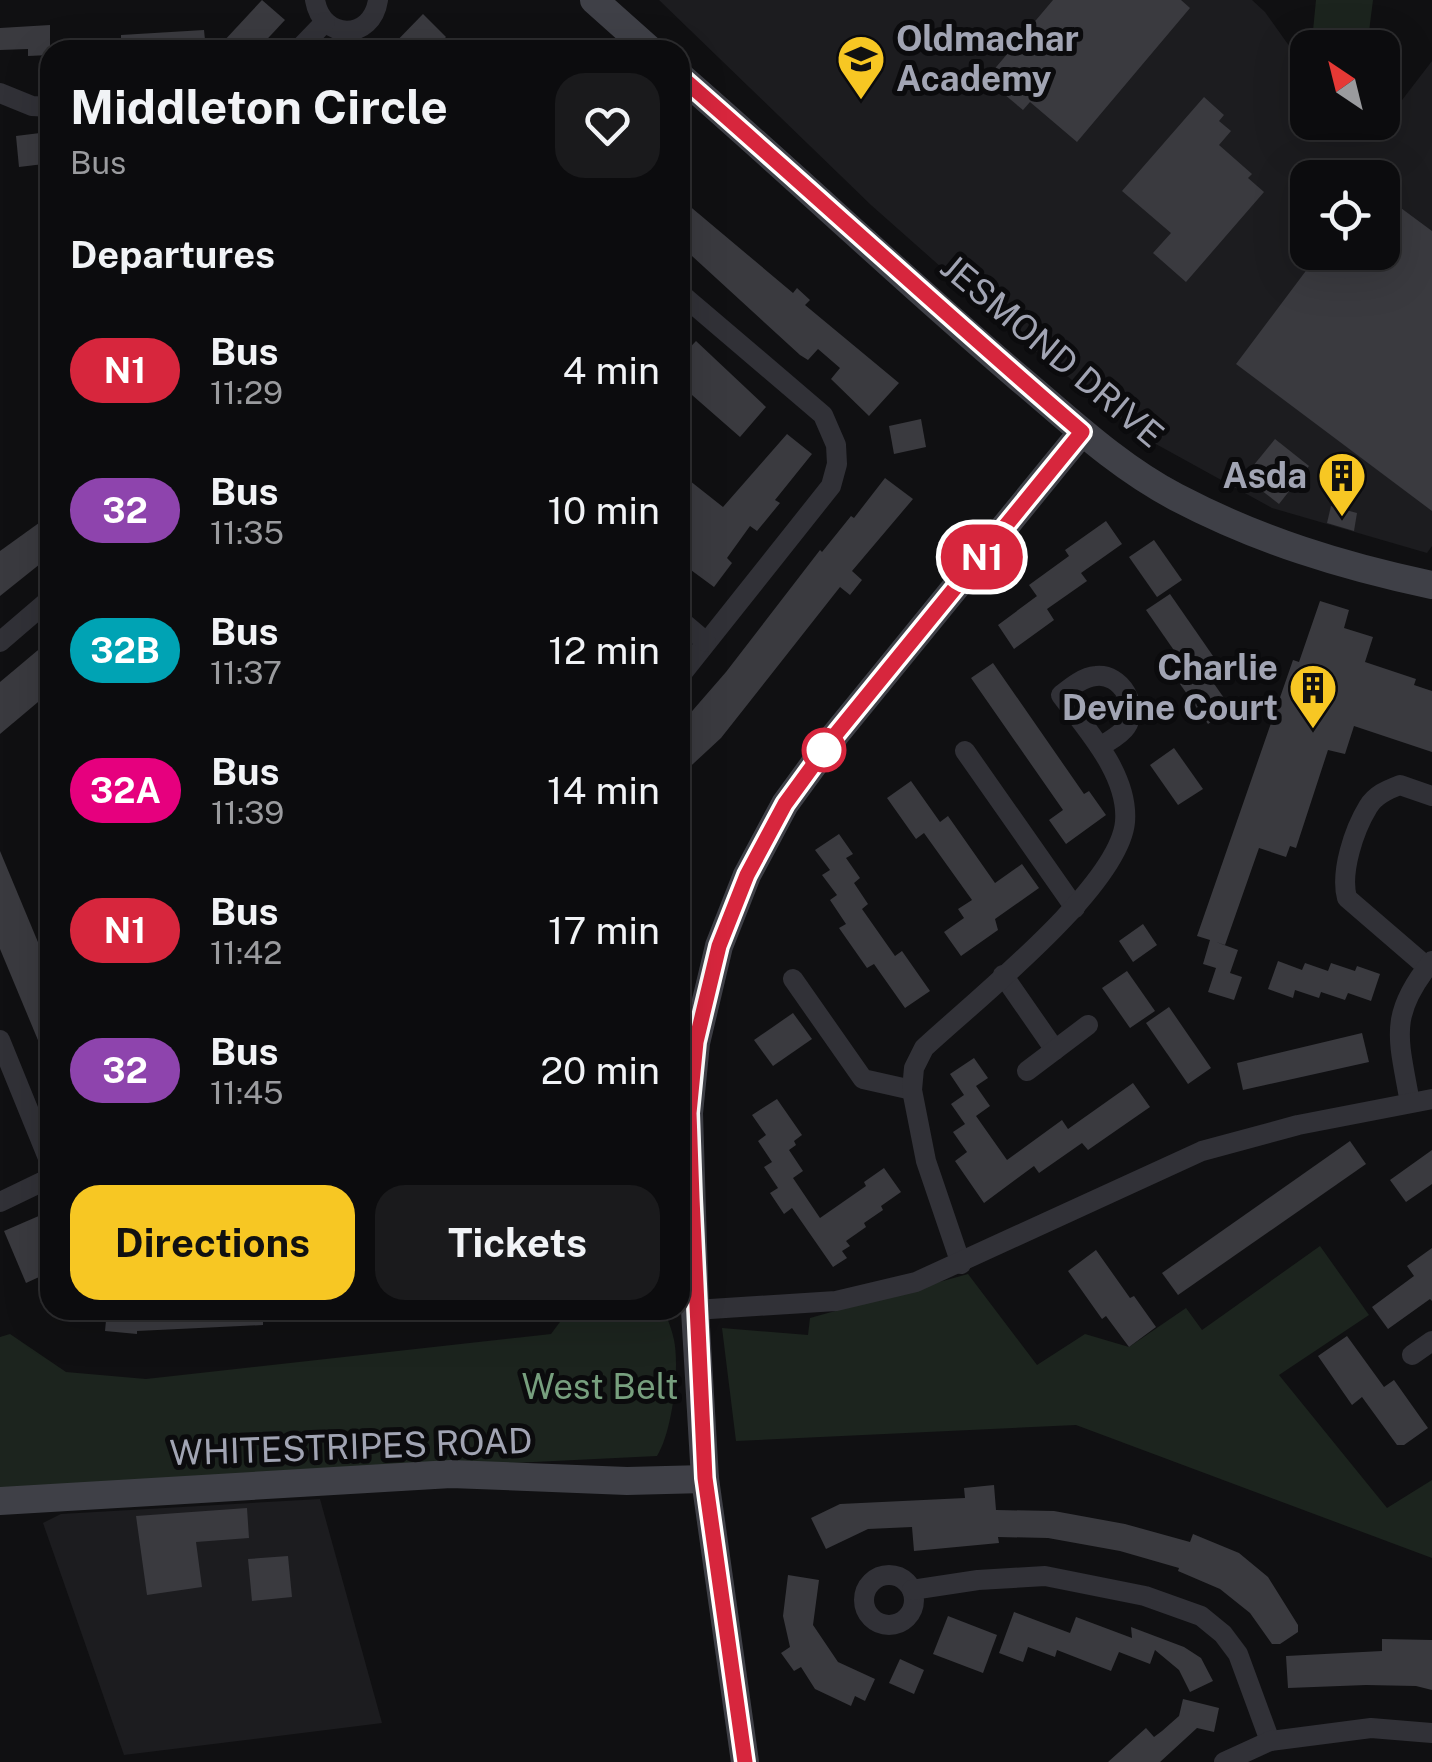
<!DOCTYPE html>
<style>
body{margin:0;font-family:"Public Sans",sans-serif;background:#1a1a1c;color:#f1f3f6;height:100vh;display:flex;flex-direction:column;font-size:38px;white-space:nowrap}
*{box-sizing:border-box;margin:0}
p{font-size:32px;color:#9a9b9e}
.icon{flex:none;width:55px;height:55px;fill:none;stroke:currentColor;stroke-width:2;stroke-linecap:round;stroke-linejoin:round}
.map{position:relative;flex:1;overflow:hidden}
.panel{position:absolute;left:40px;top:40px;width:650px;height:1280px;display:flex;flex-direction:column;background:#0c0c0e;border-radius:30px;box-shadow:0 10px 40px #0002,0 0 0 2px #2c2c2e}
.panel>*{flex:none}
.badge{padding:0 20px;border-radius:32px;font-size:35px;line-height:65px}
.needle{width:65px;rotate:325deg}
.fabs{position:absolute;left:1290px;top:30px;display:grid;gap:20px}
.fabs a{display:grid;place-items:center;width:110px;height:110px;border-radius:20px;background:#0c0c0e;box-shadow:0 10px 40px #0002,0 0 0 2px #2c2c2e;font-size:50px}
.map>.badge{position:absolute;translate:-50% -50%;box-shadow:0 0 0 5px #fff}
h2{padding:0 30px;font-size:38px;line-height:90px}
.round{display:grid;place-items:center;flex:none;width:105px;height:105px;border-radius:30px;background:#1a1a1c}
.overview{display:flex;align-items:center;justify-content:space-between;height:170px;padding:0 30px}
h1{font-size:48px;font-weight:700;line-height:75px}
.cta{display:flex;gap:20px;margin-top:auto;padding:20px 30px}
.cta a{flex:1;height:115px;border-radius:30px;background:#f7c723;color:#111;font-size:40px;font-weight:700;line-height:115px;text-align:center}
.cta a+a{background:#1a1a1c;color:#f1f3f6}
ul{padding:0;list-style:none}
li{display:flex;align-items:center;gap:30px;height:140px;padding:0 30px}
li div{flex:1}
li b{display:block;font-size:38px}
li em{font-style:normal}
li .badge{min-width:110px;font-weight:700;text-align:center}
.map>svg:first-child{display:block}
.built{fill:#1c1c1f;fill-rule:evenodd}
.green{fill:#1c241e}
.building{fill:#3a3a3f}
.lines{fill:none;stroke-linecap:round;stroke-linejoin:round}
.street{stroke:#313137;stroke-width:20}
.secondary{stroke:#3f4047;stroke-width:28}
.line-casing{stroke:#fff;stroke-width:22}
.line{stroke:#d7263d;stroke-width:15}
.stop-dot{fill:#fff;stroke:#d7263d;stroke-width:5}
.labels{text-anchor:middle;stroke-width:10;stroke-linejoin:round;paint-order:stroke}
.poi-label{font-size:35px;font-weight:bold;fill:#a1a4b3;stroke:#0b0b0d;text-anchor:end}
.street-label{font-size:35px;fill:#a1a4b3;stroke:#0b0b0d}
.park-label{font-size:35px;fill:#779f7e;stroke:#0b0b0d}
</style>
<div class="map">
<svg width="1432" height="1762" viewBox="0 0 1432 1762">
<rect width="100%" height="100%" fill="#101012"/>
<!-- built -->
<g class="built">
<path d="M659,0H1252L1265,12L1307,71L1308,122L1369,123L1379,130L1432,61V546L1427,553L1272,508L1145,438L1038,353L871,205ZM1308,178H1382V252H1308Z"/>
<path d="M320,1499L382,1723L124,1755L43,1523L61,1514Z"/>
</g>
<!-- green -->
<g class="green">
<path d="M1316,0H1373L1367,47L1312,41Z"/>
<path d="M1320,1246L1369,1315L1279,1375L1387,1508L1432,1480V1558L1076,1425L736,1441L722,1328L808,1335L810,1318L968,1274L1037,1365L1085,1334L1129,1347L1186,1308L1202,1330Z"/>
<path d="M569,1310H664C668,1320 672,1330 674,1340C680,1369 672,1432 657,1456L0,1488V1337L10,1334L66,1372L146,1379L551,1334Z"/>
</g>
<!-- building -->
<g class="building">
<path d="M262,0L285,20L257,50H232L223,42Z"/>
<path d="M1053,0H1181L1190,8L1077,142L1030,102L1023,110L986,79Z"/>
<path d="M423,14L446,37L433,50H388Z"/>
<path d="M50,25V55L28,56V49L0,50V28Z"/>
<path d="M204,30L206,50H121V35Z"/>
<path d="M1204,97L1224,115L1219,121L1231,131L1219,145L1252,174L1248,178L1264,192L1186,282L1153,253L1171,233L1122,191Z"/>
<path d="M40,133L44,164L19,167L16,136Z"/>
<path d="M1382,194L1432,231V511L1236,364L1320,252H1382Z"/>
<path d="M680,198L793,293L797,288L810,300L805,305L899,383L869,416L831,379L840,368L818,349L808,360L800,355L680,245Z"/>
<path d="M696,341L766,407L740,437L684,388L689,383L680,375V358Z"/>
<path d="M921,419L926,447L894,454L889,426Z"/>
<path d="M787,434L812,454L775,500L780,503L757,531L750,526L727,558L732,563L714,587L680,562V473L723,507Z"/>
<path d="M1275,439L1309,466L1279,504L1244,477Z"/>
<path d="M885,478L913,499L852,571L862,580L850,595L840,587L721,738L680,776V725L726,672L820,550L822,552L851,516L854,518Z"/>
<path d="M1331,506L1357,513L1354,531L1327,523Z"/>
<path d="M50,515V556L0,596V551Z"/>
<path d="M1106,521L1122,544L1081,573L1087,581L1047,609L1054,620L1014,649L998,625L1037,596L1039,599L1029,585L1069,556L1065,550Z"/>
<path d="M1154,540L1182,580L1157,597L1129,557Z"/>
<path d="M1170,594L1213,656L1189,672L1146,610Z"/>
<path d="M1320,601L1349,610L1344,628L1373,637L1365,662L1416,679L1414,685L1432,691V752L1354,726L1345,754L1328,750L1296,848L1290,846L1286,857L1259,848L1225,945L1216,942L1238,950L1230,973L1242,977L1234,1000L1208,992L1216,968L1203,964L1210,940L1197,936L1293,660L1299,662Z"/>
<path d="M50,640V692L0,734V682Z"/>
<path d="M993,663L1084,794L1089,791L1106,815L1066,844L1049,820L1063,810L971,678Z"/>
<path d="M1203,668L1231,708L1208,724L1180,684Z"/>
<path d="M1174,748L1203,789L1178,805L1150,765Z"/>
<path d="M911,781L940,822L948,816L995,883L1022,864L1039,888L995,919L998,930L961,956L944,932L964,918L958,909L972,900L924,833L916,839L887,798Z"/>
<path d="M839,834L853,854L846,858L860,878L854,883L868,904L862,909L895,956L902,951L930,991L905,1008L874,964L867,968L839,928L846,924L830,900L837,895L822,875L830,870L815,850Z"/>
<path d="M0,851L50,971V1069L0,949Z"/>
<path d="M1143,924L1157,945L1133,962L1119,941Z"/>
<path d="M1278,961L1302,970L1305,963L1328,971L1331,963L1355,971L1357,966L1380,974L1371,1001L1348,993L1345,1000L1321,992L1319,998L1295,990L1293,998L1268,989Z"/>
<path d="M1127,971L1155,1011L1130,1028L1102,988Z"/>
<path d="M1169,1007L1211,1068L1188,1084L1146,1023Z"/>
<path d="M793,1013L812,1039L773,1066L754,1040Z"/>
<path d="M1362,1033L1369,1062L1243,1090L1237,1063Z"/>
<path d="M974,1058L988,1078L976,1086L990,1106L976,1116L1007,1160L1062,1120L1068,1129L1133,1083L1150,1107L1088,1150L1082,1143L1039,1173L1034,1166L984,1203L955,1161L967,1152L953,1132L965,1124L951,1104L964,1095L950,1074Z"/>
<path d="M777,1099L802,1135L794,1141L796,1145L789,1150L803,1171L793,1178L820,1218L866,1186L864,1182L884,1168L901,1192L881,1206L883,1210L864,1223L866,1227L846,1241L850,1246L842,1251L847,1258L833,1267L792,1208L784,1214L770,1193L778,1188L764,1167L772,1162L758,1141L766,1135L752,1115Z"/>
<path d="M1350,1141L1366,1164L1178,1295L1162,1273Z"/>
<path d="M1432,1150V1184L1406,1202L1390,1180Z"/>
<path d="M41,1215L50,1236V1272L26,1283L4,1231Z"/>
<path d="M1432,1248V1301L1430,1299L1388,1329L1372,1307L1414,1276L1407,1266Z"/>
<path d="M1096,1250L1130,1298L1134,1296L1156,1327L1129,1347L1106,1316L1102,1319L1068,1271Z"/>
<path d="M107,1310H263V1325L137,1331V1334L105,1331Z"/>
<path d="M1347,1336L1384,1387L1394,1380L1428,1428L1404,1445H1397L1362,1397L1352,1405L1318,1356Z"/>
<path d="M994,1485L996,1510L1054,1511L1125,1524L1190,1542L1193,1534L1239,1553L1268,1577L1298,1625V1632L1280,1644H1272L1250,1613L1220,1589L1178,1571L1179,1568L1120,1551L1048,1538L998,1537L999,1543L914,1551L912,1527L868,1529L826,1549L811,1518L840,1504L965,1498L964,1488Z"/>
<path d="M247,1508L249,1538L196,1542L202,1587L147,1595L136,1516Z"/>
<path d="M288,1556L292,1597L252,1601L248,1559Z"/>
<path d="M788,1575L819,1580L813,1625L838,1662L875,1679L865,1701L855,1696L851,1706L815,1689L801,1667L794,1671L781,1653L790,1647L783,1616Z"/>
<path d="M1014,1612L1070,1633L1076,1617L1132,1638L1131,1627L1184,1647L1201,1658L1213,1681L1190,1692L1179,1670L1155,1650L1150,1664L1119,1652L1111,1671L1057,1650L1055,1657L1028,1647L1023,1662L999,1653Z"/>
<path d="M948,1616L997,1635L983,1673L933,1654Z"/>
<path d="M1382,1639L1432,1640V1690L1416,1686L1366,1685L1288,1688L1286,1656L1382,1651Z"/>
<path d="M900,1659L924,1670L914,1694L889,1683Z"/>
<path d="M1183,1699L1219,1708L1214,1732L1197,1728L1160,1762H1108L1146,1728L1154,1737L1162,1731L1179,1716Z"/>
</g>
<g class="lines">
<!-- street -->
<g class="street">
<path d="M315,0C322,41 372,41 378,0"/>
<path d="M298,50L325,22"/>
<path d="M0,93L32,106L50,107"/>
<path d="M680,293L823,415L836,445L837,464L831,486L680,676"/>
<path d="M680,620L706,642"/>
<path d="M0,642L50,599"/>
<path d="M965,751L1075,908"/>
<path d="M1427,967L1347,898C1340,872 1354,830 1368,807C1375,795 1387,790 1400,785L1432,796"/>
<path d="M1003,975L1055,1050"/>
<path d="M793,979L863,1079L912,1090"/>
<path d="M0,1040L50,1163"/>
<path d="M1027,1071L1088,1025"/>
<path d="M1410,1103C1399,1039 1387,1016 1432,961"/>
<path d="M0,1202L50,1178"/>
<path d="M961,1264L926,1161L912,1090L914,1068L924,1048C973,1002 1119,887 1125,822C1129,775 1087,730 1061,695C1071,687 1083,677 1096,676C1121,673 1140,706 1126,727C1121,735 1107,742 1100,747"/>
<path d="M695,1310L836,1301L916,1282L1202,1151L1298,1125L1432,1099"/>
<path d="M1412,1355L1432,1341"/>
<circle cx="889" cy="1600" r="25"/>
<path d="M912,1590L978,1580L1045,1576L1145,1596L1201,1616L1223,1634L1238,1654L1270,1741"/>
<path d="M1224,1762L1270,1741L1371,1728L1432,1733"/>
</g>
<!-- secondary -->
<g class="secondary">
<path d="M594,0L650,50"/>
<path d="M680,76C794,175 904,280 1019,378C1069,420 1117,466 1176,497C1258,540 1342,566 1432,585"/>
<path d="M0,1501L451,1474L627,1481L705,1479"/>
<path d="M745,1762L705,1479L695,1310L689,1113L696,1043L719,946L747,875L785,804L836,734L1082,432"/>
</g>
</g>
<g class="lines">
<!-- line casing -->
<g class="line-casing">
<path id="line" d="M680,76C815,194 946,315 1082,432L836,734L785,804L747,875L719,946L696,1042L689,1113L692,1198L705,1478L745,1762"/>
</g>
<!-- line -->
<use href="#line" class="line"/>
</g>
<!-- icons -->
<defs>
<g id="school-pin" transform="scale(2.5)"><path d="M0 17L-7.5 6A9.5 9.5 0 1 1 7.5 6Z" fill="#f7c723" stroke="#0b0b0d"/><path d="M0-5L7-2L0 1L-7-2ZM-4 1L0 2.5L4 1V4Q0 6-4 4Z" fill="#111"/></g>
<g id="building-pin" transform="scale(2.5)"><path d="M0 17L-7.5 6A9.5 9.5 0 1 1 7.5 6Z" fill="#f7c723" stroke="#0b0b0d"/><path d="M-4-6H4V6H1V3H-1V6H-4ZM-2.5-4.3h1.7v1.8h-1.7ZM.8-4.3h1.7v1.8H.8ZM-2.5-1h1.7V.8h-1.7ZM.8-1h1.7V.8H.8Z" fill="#111"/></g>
</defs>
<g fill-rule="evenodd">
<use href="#school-pin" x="861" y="59"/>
<use href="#building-pin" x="1342" y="476"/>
<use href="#building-pin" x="1313" y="688"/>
</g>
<!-- markers -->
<circle class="stop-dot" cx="824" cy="750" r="20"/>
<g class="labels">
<!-- poi labels -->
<g class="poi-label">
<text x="896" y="51" text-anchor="start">Oldmachar<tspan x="896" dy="40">Academy</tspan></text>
<text x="1307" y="488">Asda</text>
<text x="1278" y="680">Charlie<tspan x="1278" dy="40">Devine Court</tspan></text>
</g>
<!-- street labels -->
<g class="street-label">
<text transform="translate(1052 351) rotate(40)" y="12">JESMOND DRIVE</text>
<text transform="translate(351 1447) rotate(-2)" y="12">WHITESTRIPES ROAD</text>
</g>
<!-- park labels -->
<g class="park-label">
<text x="600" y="1399">West Belt</text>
</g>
</g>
</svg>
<div class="fabs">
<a><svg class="needle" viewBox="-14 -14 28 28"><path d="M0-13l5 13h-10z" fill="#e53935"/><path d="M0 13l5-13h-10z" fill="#9a9b9e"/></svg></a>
<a><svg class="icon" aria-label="locate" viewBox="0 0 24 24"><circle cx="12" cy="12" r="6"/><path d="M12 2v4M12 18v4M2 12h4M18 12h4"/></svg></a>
</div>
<b class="badge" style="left:982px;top:557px;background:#d7263d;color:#fff">N1</b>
<section class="panel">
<div class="overview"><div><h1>Middleton Circle</h1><p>Bus</p></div><a class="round"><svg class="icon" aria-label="heart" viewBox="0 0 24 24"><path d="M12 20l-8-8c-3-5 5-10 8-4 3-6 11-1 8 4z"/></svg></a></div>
<h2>Departures</h2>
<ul>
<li><span class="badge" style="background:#d7263d;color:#fff">N1</span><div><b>Bus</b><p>11:29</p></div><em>4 min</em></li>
<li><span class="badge" style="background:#8e44ad;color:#fff">32</span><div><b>Bus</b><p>11:35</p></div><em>10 min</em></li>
<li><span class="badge" style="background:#00a3b4;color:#fff">32B</span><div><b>Bus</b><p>11:37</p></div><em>12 min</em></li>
<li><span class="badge" style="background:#e6007e;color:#fff">32A</span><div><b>Bus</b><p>11:39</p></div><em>14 min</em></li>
<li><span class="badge" style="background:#d7263d;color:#fff">N1</span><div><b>Bus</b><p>11:42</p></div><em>17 min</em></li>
<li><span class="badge" style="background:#8e44ad;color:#fff">32</span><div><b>Bus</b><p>11:45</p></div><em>20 min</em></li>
</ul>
<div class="cta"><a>Directions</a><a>Tickets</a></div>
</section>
</div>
